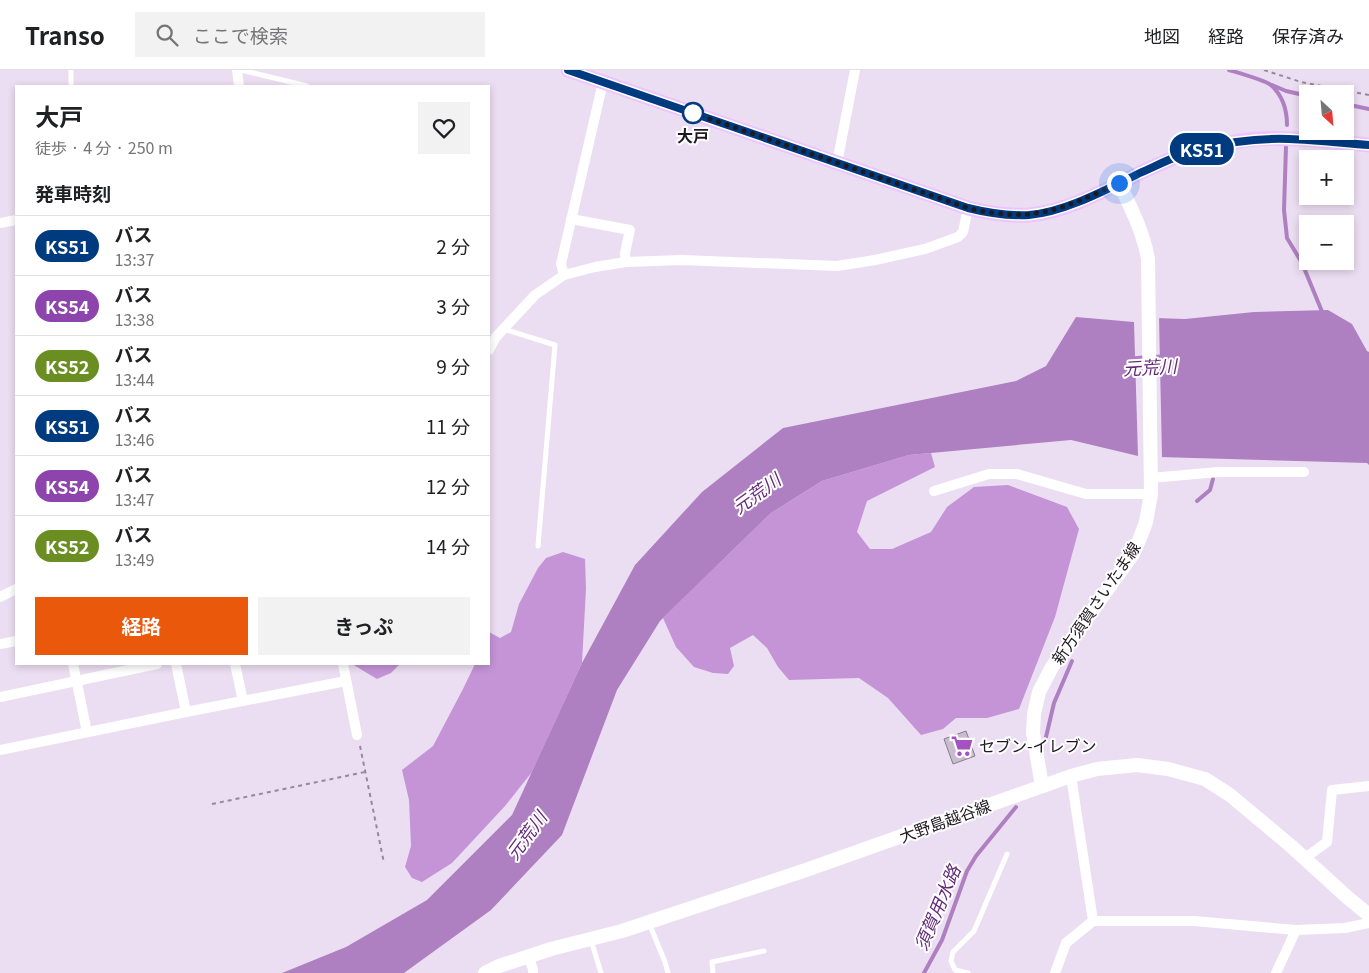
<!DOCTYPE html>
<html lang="ja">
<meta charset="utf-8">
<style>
body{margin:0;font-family:Georgia,"Noto Sans JP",serif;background:#f2f2f2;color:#202124;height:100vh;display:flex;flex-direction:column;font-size:19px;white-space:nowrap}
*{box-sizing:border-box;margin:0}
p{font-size:16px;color:#757577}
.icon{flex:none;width:28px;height:28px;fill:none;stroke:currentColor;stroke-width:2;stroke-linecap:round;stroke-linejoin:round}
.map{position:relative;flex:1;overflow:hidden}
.panel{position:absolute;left:15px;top:15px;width:475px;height:580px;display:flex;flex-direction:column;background:#fff;border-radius:0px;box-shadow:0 2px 8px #0003}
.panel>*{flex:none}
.badge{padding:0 10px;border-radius:16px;font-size:18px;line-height:32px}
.needle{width:32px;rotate:154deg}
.buttons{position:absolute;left:1299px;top:15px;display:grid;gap:10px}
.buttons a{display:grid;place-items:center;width:55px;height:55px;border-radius:0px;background:#fff;box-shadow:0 2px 8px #0003;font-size:25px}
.you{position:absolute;width:25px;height:25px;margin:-12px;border:4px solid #fff;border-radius:50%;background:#1a73e8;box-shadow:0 0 0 8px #1a73e833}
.map>.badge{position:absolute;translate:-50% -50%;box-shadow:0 0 0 2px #fff}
h2{padding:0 20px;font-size:19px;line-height:45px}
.round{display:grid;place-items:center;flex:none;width:52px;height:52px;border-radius:0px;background:#f2f2f2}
.summary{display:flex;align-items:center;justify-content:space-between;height:85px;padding:0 20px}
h1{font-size:24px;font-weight:700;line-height:38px}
.button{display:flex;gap:10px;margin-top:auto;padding:10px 20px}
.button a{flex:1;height:58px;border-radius:0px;background:#ea580c;color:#fff;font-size:20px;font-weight:700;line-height:58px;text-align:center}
.button a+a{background:#f2f2f2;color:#202124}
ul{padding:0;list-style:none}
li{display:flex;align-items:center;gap:15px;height:60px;padding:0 20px;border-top:1px solid #e0e0e0}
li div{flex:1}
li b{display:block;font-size:19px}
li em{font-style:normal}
li .badge{min-width:55px;font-weight:700;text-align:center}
header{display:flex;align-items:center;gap:30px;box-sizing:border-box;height:70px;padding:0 25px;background:#fff;border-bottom:1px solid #e0e0e0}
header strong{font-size:24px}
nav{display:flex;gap:28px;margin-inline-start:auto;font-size:18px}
.search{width:350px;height:45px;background:#f2f2f2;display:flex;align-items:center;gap:12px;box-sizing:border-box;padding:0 18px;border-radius:0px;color:#757577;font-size:19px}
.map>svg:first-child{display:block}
.forest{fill:#c494d6}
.water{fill:#af80c1}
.pier{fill:#ecdef2}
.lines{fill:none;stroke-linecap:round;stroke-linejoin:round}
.stream{stroke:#af80c1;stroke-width:4}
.river{stroke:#af80c1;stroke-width:21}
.building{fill:#cabccf;stroke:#887b8e}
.path{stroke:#938997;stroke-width:2;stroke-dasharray:4 4;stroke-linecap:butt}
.service{stroke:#fff;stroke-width:5}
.minor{stroke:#fff;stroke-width:10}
.secondary{stroke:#fff;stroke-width:14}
.primary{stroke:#edc4fd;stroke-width:15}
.line-casing{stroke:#fff;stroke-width:11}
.line{stroke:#003b80;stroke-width:8}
.walk{stroke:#1e1920;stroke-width:5;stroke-dasharray:0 9}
.stop-dot{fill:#fff;stroke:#003b80;stroke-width:2.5}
.labels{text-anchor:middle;stroke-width:4;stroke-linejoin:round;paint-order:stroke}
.stop-label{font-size:16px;font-weight:bold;fill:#1e1920;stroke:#fff}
.street-label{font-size:16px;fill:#1e1920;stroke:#fff}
.poi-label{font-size:16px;fill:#1e1920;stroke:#fff;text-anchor:start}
.water-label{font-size:18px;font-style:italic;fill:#652a79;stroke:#fff}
</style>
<header>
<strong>Transo</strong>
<div class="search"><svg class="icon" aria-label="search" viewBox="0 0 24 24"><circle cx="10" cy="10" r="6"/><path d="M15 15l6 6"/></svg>ここで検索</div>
<nav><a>地図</a><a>経路</a><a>保存済み</a></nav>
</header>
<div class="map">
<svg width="1369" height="903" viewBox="0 0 1369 903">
<rect width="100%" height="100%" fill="#ecdef2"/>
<!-- forest -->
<g class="forest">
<path d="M931,383L935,397L867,431L857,462L870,479H892L931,462L947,437L974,417L1008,415L1067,437L1079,459L1055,547L1019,639L987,648H956L943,659L921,665L888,628L859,608L789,610L778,597L767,578L753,565L730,578L734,596L728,604L713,603L694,597L676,577L663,548L771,443L822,411L909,385Z"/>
<path d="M563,482L585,489L586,519L582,593L532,702L505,736L452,793L422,812L412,808L405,797L411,776L409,730L402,700L433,676L463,619L475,594H489V562L500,568L511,562L519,534L538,498L546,488Z"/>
<path d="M352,594H400L391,603L377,609Z"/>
</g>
<!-- water -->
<g class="water">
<path d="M1328,240L1352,254L1367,281L1369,282V395L1367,393L1159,387L1155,248L1185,249L1254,242Z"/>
<path d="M1076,247L1134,252L1138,386L1071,370L909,385L822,411L771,443L660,551L617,620L562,765L491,840L404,903H282L346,877L427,830L512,745L582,593L635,495L702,422L783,358L1016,311L1046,296Z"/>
</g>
<!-- pier -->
<path class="pier" d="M1154,246H1159L1162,389L1157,388Z"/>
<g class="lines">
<!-- stream -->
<g class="stream">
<path d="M1229,0C1239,3 1264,10 1271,15C1283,26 1287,39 1287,55"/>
<path d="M1272,15L1286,21L1308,26"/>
<path d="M1345,34L1369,39"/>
<path d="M1286,76L1284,140L1287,168L1302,193L1323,244"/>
<path d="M1197,431L1210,420L1213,409"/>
<path d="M1046,667L1054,633L1072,591"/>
<path d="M924,903L942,870L967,801L976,786L1016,737"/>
</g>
<!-- river -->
<path class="river" d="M1106,300L1153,295L1171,296"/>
</g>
<!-- building -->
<path class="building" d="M966,661L975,686L953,694L944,669Z"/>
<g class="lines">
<!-- path -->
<g class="path">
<path d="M1264,0L1301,12L1369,25"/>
<path d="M360,676L384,793"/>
<path d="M212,734L365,702"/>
</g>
<!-- service -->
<g class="service">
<path d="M241,0L307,16"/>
<path d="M71,16V0"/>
<path d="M504,259L555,275L538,476"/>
<path d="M649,853L665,892L668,903"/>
<path d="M591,870L601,903"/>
<path d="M713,903L712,892L764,881"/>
<path d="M968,903L955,900L951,891L953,882L974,861L1007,784"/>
</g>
<!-- minor -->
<g class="minor">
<path d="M237,0L239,16"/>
<path d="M837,93L855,0"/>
<path d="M571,149L630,160L625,183L626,192"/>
<path d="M0,153L16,150"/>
<path d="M564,205L561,194L603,12"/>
<path d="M489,280L496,267L535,225L564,205L595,197L626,192L682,190L837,196L875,190L925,179L958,167L963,162L968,138"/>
<path d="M1151,408L1218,402H1304"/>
<path d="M934,421L989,404H1017L1086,424H1151"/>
<path d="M0,527L16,519"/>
<path d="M0,574L16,571"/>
<path d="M73,594L87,662"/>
<path d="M176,594L186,642"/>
<path d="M235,594L243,631"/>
<path d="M343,594L357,665"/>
<path d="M0,627L157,594"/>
<path d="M0,680L186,642L346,611"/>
<path d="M1071,706L1093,851"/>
<path d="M1305,788L1327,772L1332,720L1369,716"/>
<path d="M528,886L533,899V903"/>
<path d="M1055,903L1066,873L1093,851H1194L1296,860L1345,858L1369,853"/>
<path d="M1276,903L1296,860"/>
</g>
<!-- secondary -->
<g class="secondary">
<path d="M1042,716L1033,663L1034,644L1039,622L1052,597L1133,484L1140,468L1146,452L1151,424L1148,189C1143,161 1131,138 1119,113"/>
<path d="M485,903L499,896L551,879L622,861L806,800L1071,706L1097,699L1137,695L1168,699L1205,709L1230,725L1291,776L1347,827L1369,845"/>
</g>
<!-- primary -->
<path class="primary" d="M568,0L968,138C988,143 1008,146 1029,145C1067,142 1111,117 1146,100C1163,93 1180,84 1199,79C1218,75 1239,70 1259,69C1296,67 1332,72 1369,75"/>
</g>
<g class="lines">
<!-- line casing -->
<g class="line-casing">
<path id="line" d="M568,0L968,138C988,143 1008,146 1029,145C1066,142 1109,118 1142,102C1160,94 1179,84 1199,79C1228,72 1259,68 1289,69C1316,70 1342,73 1369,75"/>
</g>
<!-- line -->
<use href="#line" class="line"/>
<!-- walk -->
<path class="walk" d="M693,43L968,138C1033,154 1062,139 1119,113"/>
</g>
<!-- icons -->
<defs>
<g id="supermarket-bare" transform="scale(1.725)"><path d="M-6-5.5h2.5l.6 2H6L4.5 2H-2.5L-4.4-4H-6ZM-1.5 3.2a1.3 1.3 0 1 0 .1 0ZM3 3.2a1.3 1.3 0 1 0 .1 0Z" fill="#a452c1" stroke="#fff" stroke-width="2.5" paint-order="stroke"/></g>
</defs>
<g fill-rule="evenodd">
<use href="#supermarket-bare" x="962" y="676"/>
</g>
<!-- markers -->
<circle class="stop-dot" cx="693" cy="43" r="10"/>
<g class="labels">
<!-- stop labels -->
<g class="stop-label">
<text x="693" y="72">大戸</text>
</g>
<!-- street labels -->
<g class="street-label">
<text transform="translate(1096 533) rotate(-56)" y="6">新方須賀さいたま線</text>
<text transform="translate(945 751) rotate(-20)" y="6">大野島越谷線</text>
</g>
<!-- poi labels -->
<g class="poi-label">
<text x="979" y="682">セブン-イレブン</text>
</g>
<!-- water labels -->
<g class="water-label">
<text transform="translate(1150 298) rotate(-3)" y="6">元荒川</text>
<text transform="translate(757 424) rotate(-36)" y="6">元荒川</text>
<text transform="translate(527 766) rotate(-54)" y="6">元荒川</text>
<text transform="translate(938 838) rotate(-67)" y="6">須賀用水路</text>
</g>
</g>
</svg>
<div class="buttons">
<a><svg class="needle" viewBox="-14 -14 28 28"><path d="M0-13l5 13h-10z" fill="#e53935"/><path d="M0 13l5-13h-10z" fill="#757577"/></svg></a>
<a>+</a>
<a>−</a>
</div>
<div class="you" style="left:1119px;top:113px"></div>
<b class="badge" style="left:1202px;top:79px;background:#003b80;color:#fff">KS51</b>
<section class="panel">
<div class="summary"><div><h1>大戸</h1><p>徒歩 · 4 分 · 250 m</p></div><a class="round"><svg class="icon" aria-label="heart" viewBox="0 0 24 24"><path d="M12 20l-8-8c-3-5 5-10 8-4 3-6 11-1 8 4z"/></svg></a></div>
<h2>発車時刻</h2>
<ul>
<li><span class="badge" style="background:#003b80;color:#fff">KS51</span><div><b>バス</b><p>13:37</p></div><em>2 分</em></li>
<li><span class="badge" style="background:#8e44ad;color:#fff">KS54</span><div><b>バス</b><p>13:38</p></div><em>3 分</em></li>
<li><span class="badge" style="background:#6b8e23;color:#fff">KS52</span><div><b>バス</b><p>13:44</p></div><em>9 分</em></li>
<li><span class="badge" style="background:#003b80;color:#fff">KS51</span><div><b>バス</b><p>13:46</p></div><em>11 分</em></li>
<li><span class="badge" style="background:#8e44ad;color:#fff">KS54</span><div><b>バス</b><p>13:47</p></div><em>12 分</em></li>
<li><span class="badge" style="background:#6b8e23;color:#fff">KS52</span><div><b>バス</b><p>13:49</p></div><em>14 分</em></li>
</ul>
<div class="button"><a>経路</a><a>きっぷ</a></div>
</section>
</div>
